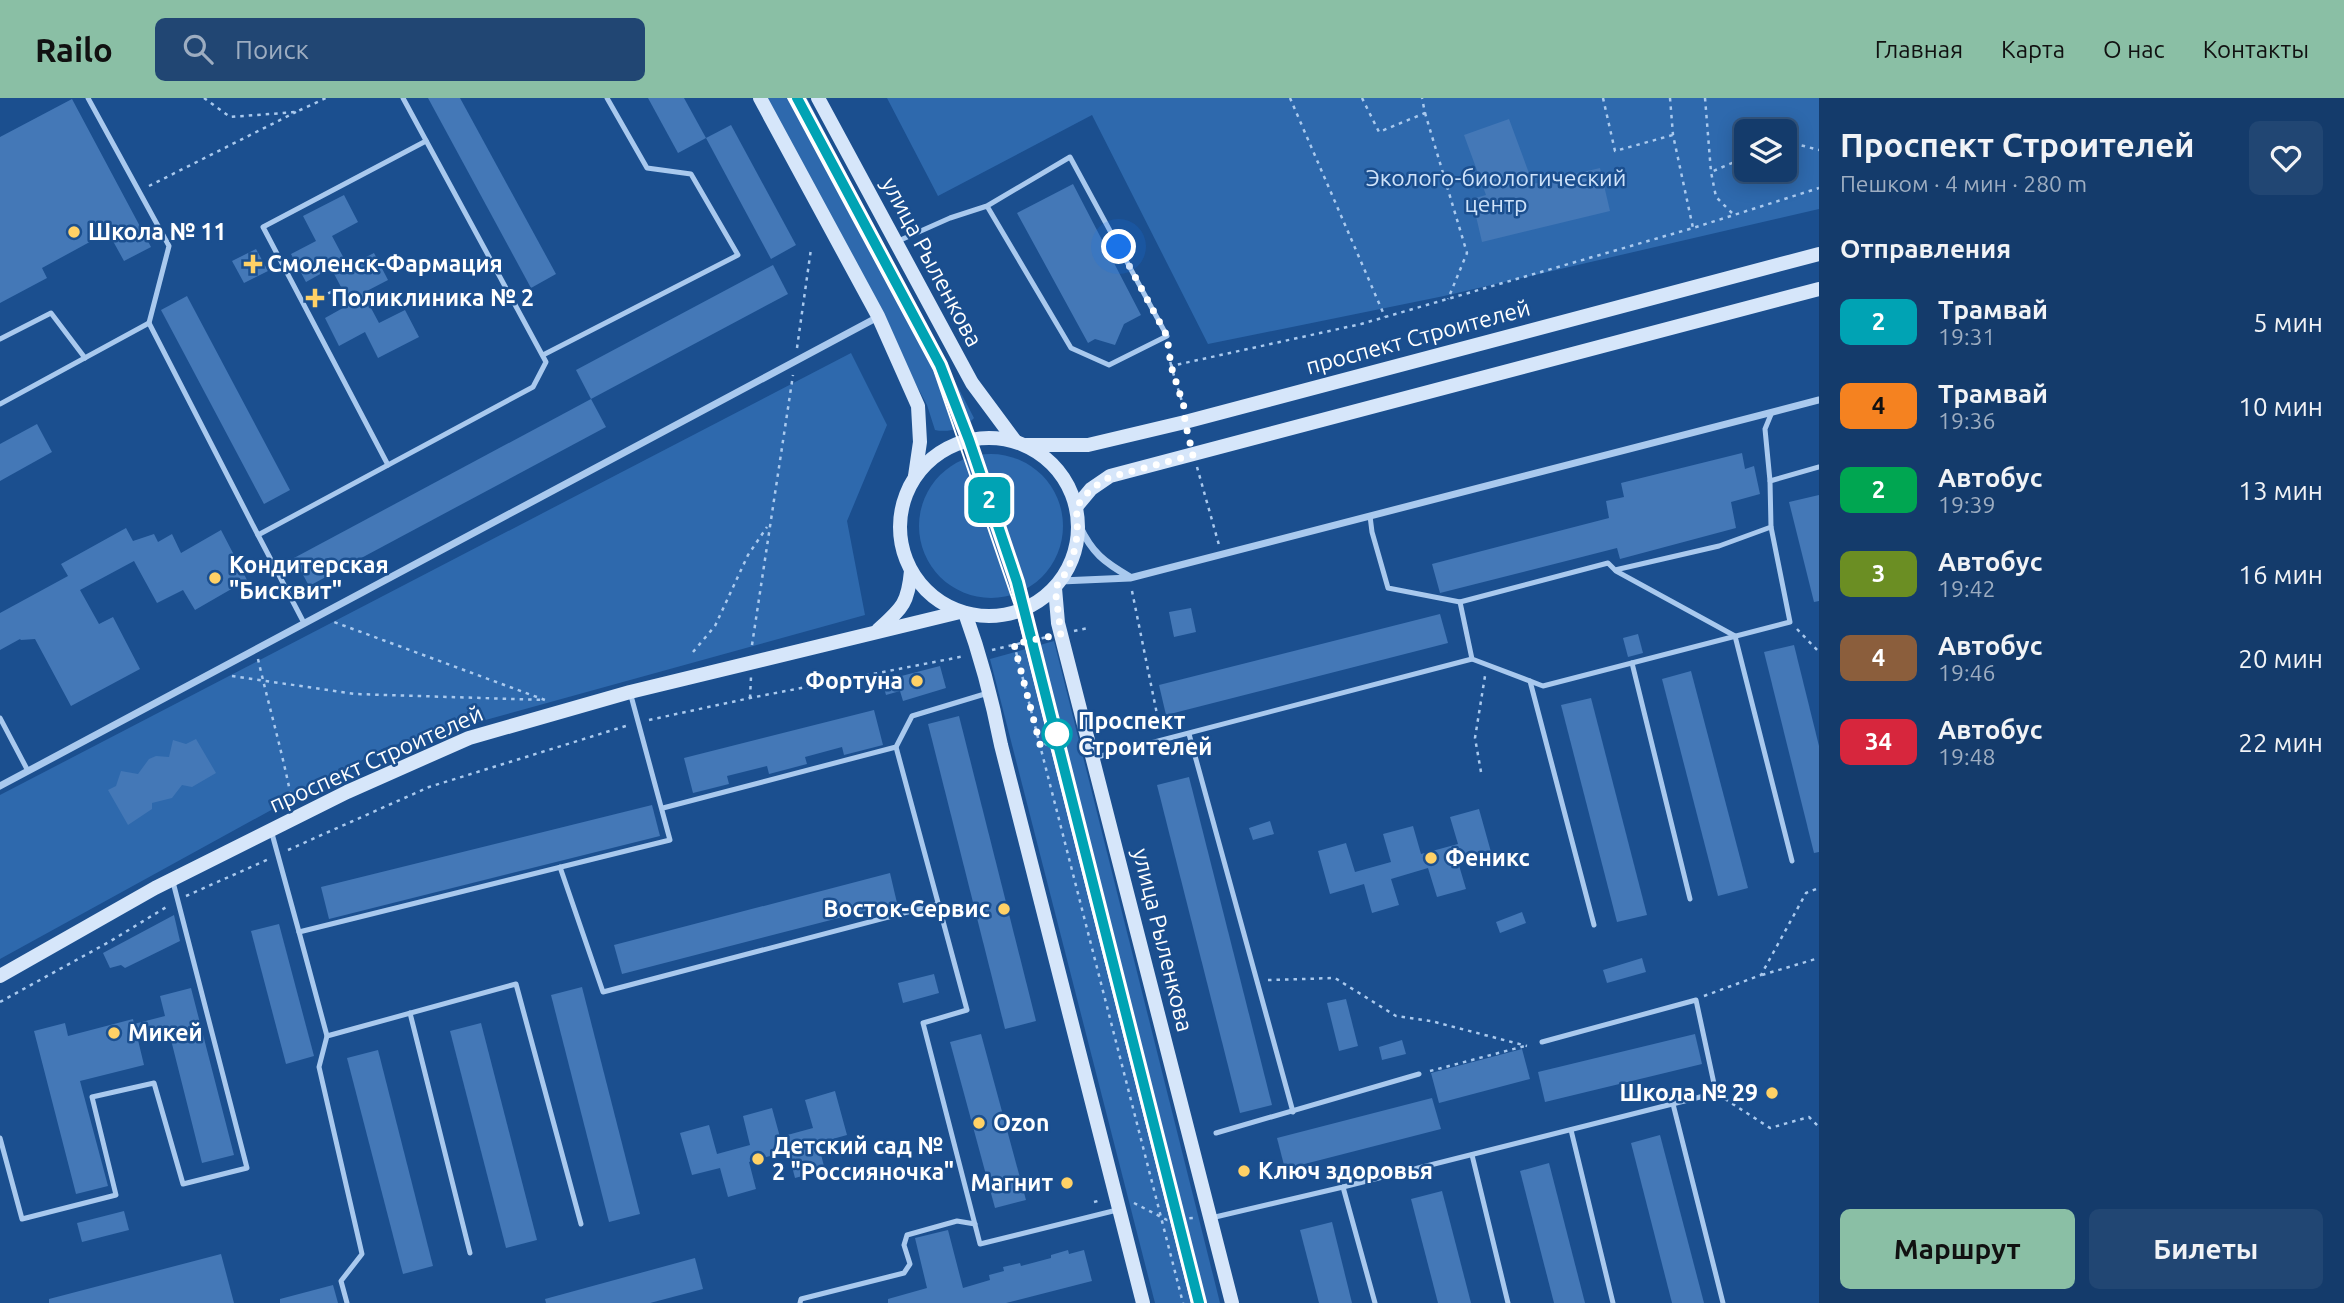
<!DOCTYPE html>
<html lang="ru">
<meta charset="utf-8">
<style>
body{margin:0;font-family:Ubuntu,sans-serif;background:#214673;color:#f1f3f6;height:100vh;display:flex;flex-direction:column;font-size:26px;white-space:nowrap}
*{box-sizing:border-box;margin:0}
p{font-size:23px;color:#9dadc1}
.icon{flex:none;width:38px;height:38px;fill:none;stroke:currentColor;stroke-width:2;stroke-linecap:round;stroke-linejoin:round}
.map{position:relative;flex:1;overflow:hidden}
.drawer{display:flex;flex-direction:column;background:#143b6b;width:525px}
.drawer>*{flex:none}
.badge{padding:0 14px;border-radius:10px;font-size:24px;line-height:46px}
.controls{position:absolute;left:1734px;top:21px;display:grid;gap:14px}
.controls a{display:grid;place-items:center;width:63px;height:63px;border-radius:10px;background:#143b6b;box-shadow:0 4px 18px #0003,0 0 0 2px #33557e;font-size:35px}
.you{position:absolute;width:35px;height:35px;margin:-18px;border:5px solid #fff;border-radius:50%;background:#1a73e8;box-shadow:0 0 0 10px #1a73e833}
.map>.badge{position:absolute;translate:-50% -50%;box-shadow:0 0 0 4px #fff}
h2{padding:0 21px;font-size:26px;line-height:63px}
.round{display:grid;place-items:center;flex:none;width:74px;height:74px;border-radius:10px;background:#214673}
.summary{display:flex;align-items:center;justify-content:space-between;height:119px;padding:0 21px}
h1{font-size:33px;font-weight:600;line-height:52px}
.button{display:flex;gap:14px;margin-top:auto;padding:14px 21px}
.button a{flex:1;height:80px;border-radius:10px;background:#8abfa5;color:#111;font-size:28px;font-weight:600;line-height:80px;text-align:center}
.button a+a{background:#214673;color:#f1f3f6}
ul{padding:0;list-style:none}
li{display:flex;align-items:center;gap:21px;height:84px;padding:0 21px}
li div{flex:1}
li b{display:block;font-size:26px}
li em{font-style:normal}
li .badge{min-width:77px;font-weight:700;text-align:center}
header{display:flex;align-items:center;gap:42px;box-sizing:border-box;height:98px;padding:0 35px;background:#8abfa5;color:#111}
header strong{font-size:33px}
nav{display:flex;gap:38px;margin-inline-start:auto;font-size:24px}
.search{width:490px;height:63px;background:#214673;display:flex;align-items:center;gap:18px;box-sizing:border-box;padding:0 24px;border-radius:10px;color:#9dadc1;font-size:26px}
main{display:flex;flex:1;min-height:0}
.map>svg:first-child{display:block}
.green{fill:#2e69ad;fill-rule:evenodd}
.building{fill:#4478b7}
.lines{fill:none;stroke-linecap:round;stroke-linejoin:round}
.path{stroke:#a9c9ee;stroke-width:2.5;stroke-dasharray:3.5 5;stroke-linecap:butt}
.lane{stroke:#a9c9ee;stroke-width:5}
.street{stroke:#a9c9ee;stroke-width:7}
.secondary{stroke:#d6e6fa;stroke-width:14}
.tram{stroke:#fff;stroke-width:2}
.line-casing{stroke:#fff;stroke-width:16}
.line{stroke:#00a3b4;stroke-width:10}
.walk{stroke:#fff;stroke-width:7;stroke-dasharray:0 12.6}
.poi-dot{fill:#ffd166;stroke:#1b4f8f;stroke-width:2.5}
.stop-dot{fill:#fff;stroke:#00a3b4;stroke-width:3.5}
.labels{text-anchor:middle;stroke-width:5;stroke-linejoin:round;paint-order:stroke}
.park-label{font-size:23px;fill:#cfe3fa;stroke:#1b4f8f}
.poi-label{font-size:23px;font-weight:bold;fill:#fff;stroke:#1b4f8f;text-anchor:start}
.street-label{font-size:23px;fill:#fff;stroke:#1b4f8f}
.stop-label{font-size:23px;font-weight:bold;fill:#fff;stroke:#1b4f8f;text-anchor:start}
</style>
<header>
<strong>Railo</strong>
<div class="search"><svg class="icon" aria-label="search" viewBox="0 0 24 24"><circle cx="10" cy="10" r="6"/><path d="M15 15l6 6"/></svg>Поиск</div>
<nav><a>Главная</a><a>Карта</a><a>О нас</a><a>Контакты</a></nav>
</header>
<main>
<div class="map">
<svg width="1819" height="1205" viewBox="0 0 1819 1205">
<rect width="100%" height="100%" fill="#1b4f8f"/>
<!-- green -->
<g class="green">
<path d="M763,0H807L974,320C966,330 948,335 935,332L927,307Z"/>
<path d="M887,0H1819V111L1444,198L1208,246L1092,17L938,98ZM1746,33H1785V72H1746Z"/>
<path d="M851,255L887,327L847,423L865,517L384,650L0,861V697Z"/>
<circle cx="991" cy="428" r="72"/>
<path d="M1054,543L1220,1205H1155L990,561Z"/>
</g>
<!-- building -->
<g class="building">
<path d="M428,0H460L556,176L531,190Z"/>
<path d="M648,0H684L706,40L678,55Z"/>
<path d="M72,1L151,149L124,163L108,134L42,170L47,180L0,205V39Z"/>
<path d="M1509,21L1533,86L1600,70L1610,113L1482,144L1472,101L1486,97L1464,37Z"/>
<path d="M731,27L796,147L771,161L706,40Z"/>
<path d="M1073,86L1141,217L1124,226L1115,247L1095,241L1088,245L1017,115Z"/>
<path d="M344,97L358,124L332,138L348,168L374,155L388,182L363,195L379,225L405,212L419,239L378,260L365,234L339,248L325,220L350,206L341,189L331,170L306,184L291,156L316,143L303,118Z"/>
<path d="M256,151L268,173L244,185L232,163Z"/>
<path d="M773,167L788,196L591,301L576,272Z"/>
<path d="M187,198L290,392L264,406L161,212Z"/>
<path d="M591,301L606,329L309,488L294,460Z"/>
<path d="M37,326L52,354L0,383V346Z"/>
<path d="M1742,355L1745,371L1754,368L1760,396L1731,404L1736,430L1620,461L1617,450L1440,495L1432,466L1609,420L1606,403L1624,399L1621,385Z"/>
<path d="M1819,397V503L1814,504L1789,404Z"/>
<path d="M126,430L133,443L154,436L158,444L172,436L181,455L221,432L247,482L195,512L183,492L157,505L134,463L80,492L99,526L113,519L140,571L71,608L35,541L21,542L20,541L0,552V515L68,478L61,466Z"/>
<path d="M1191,510L1196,534L1174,539L1169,514Z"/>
<path d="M1440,516L1448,545L1166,617L1159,587Z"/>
<path d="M1638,536L1643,555L1628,559L1623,540Z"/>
<path d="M1794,547L1819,648V754L1814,755L1764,554Z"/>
<path d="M940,568L946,590L903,603L900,593L886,597L882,583Z"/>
<path d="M1691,573L1748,790L1718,798L1662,581Z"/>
<path d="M1591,600L1647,817L1617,824L1561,607Z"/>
<path d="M874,612L883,647L844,657L842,649L805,659L807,666L769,676L767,668L727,678L729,686L693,695L684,660Z"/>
<path d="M959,618L1036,923L1005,931L928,626Z"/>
<path d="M196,641L216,675L192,689L182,687L172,700L152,705V711L128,727L108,692L116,688L121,673L138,676L149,661L156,658L169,659L173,642L186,646Z"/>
<path d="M1189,679L1272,1007L1240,1015L1157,687Z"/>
<path d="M652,707L660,738L329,821L321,789Z"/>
<path d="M1479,711L1491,754L1458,764L1466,791L1437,799L1428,770L1391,781L1399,807L1372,815L1364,786L1330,796L1318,753L1346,745L1355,774L1391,764L1383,736L1413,728L1421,756L1458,746L1450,719Z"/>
<path d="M1270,723L1274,736L1253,742L1249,730Z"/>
<path d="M890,775L897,805L622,876L614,847Z"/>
<path d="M1522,814L1526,825L1500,835L1496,824Z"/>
<path d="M174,817L180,843L125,870L121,867L110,870L103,855Z"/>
<path d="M279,826L314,958L286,966L251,833Z"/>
<path d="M1642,860L1646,874L1607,885L1603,872Z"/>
<path d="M934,876L939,895L903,905L898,885Z"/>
<path d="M582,889L640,1116L609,1124L551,897Z"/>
<path d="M191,890L234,1057L202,1065L169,934L138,942L144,967L80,983L108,1088L76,1096L34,933L65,925L68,938L133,921L134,926L165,918L160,898Z"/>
<path d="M1346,901L1358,948L1339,953L1327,905Z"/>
<path d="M481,925L537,1142L506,1150L450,933Z"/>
<path d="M981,936L1026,1102L995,1110L950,944Z"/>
<path d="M1695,936L1702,966L1545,1004L1538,974Z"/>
<path d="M1402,942L1406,956L1382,962L1379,949Z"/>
<path d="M1522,951L1530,981L1439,1005L1431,975Z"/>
<path d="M378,952L433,1168L403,1176L347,960Z"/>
<path d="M835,993L847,1037L818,1045L825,1072L795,1080L788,1053L749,1064L756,1091L728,1099L720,1070L692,1077L680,1035L709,1027L717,1056L750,1047L743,1018L772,1010L780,1039L813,1030L805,1002Z"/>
<path d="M1432,1000L1441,1031L1285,1071L1277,1040Z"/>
<path d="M1660,1037L1704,1205H1672L1631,1045Z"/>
<path d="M1549,1065L1585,1205H1554L1520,1073Z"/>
<path d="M1442,1093L1471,1205H1438L1411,1101Z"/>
<path d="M124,1113L129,1132L82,1144L77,1125Z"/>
<path d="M1332,1124L1352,1205H1319L1300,1132Z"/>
<path d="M948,1132L963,1190L990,1182L989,1177L1004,1173L1003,1169L1020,1165L1021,1168L1051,1160V1157L1068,1152L1069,1156L1084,1152L1092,1183L1006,1205H888V1201L927,1190L915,1140Z"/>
<path d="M221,1156L234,1205H49V1201Z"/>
<path d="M695,1160L703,1191L650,1205H546L545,1201Z"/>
<path d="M333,1187L338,1205H280V1201Z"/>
</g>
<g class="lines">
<!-- path -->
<g class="path">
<path d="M204,0L230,19L296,14L326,0"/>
<path d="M1290,0L1385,219"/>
<path d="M1362,0L1379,34L1425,15L1422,0"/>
<path d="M1603,0L1615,53L1673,37"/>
<path d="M1670,0L1673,37L1693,130"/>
<path d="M1705,0L1711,74"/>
<path d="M1425,15L1467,155L1448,201"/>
<path d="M1785,50L1800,47L1819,52"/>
<path d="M149,88L296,14"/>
<path d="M1732,115L1716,99L1711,74L1746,59"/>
<path d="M313,203L341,189"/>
<path d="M1168,247L1171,268"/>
<path d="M797,250L811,151"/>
<path d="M1184,310L1171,268L1361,226L1693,130L1819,90"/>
<path d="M1197,369L1219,447"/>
<path d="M1132,493L1160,631"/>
<path d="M1797,531L1819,554"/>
<path d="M1074,533L1088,530"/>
<path d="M1014,546L1183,1205"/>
<path d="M752,547L793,277"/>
<path d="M992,552L1047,539"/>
<path d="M693,554L715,528L748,457L767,429"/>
<path d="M258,561C269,609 283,656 292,704"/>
<path d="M232,578L355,596L545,602L334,524"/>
<path d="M750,600L751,579"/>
<path d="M649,622L750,600L965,558"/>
<path d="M1481,674L1475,640L1485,578"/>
<path d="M288,752L429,689L629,627"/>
<path d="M186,798L269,761"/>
<path d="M1762,877L1819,860"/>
<path d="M1268,882L1335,880L1396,918L1431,923L1527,948"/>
<path d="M1704,898L1761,877L1806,795L1819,790"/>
<path d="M0,904L109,844L168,808"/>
<path d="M1430,973L1525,948"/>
<path d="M1725,1001L1770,1030L1809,1019L1819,1029"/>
<path d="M1094,1104L1102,1102"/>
<path d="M1134,1105L1167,1122L1193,1120"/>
</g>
<!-- lane -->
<g class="lane">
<path d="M88,0L169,148L149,225"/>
<path d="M896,144L950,120L987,108L1070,59L1167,238L1109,267L1071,250L987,108"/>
<path d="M0,241L51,215L85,260"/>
<path d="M543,257L738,157L691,76L647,70L607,0"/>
<path d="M0,306L149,225L258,437L533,289L546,264L403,0"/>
<path d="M388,367L263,129L426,43"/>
<path d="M1770,383L1765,331L1772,314"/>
<path d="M1370,418L1372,434L1388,490L1460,504L1608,465L1615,472L1719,448L1771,429L1770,383L1819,369"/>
<path d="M258,437L304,525"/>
<path d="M1616,473L1735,538L1792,763"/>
<path d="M1460,504L1472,561L1543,588L1790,524L1771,429"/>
<path d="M1632,565L1690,801"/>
<path d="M1530,583L1594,827"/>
<path d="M0,620L28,673"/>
<path d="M1189,636L1293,1014"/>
<path d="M896,649L967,912L923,925L980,1146L1117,1112"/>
<path d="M1093,660L1472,561"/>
<path d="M663,710L896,649L912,618L988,595"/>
<path d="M271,732L299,834"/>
<path d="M560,769L603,894L938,806"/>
<path d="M410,915L470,1155"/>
<path d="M327,938L319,969L362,1156L341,1183L347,1205"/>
<path d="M1673,1006L1723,1205"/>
<path d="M1571,1032L1613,1205"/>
<path d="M1216,1035L1419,976"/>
<path d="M0,1040L22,1121L116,1097L92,999L154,985L183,1086L247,1070L173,784"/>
<path d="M1472,1057L1508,1205"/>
<path d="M1343,1089L1375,1205"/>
<path d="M1211,1120L1343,1089L1716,995L1696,902L1542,944"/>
<path d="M581,1126L516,886L327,938L299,834L670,742L630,594"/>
<path d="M800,1205L801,1201L904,1175L910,1166L904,1147L907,1137L957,1123L975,1126"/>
</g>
<!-- street -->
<g class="street">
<path d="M1079,427C1092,455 1104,464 1130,479"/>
<path d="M1061,483L1130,480L1819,302"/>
<path d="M0,688L878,219"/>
</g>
<!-- secondary -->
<g class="secondary">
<path d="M760,0L878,218L918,308L920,344L915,378"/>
<path d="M818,0L972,285L1015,343"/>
<circle cx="989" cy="429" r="89"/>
<path d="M1026,347H1088L1185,324L1819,156"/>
<path d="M1076,409L1091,391L1110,378L1819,191"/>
<path d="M1055,490L1058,525L1232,1205"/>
<path d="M965,515C981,559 992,601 1001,647L1143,1205"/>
<path d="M878,532C902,510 908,506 911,473"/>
<path d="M0,878L155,790L347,694L469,640L630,594L960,514"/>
</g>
<!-- tram -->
<path class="tram" d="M788,0L934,272L1017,514L1192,1205"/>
</g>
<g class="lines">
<!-- line casing -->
<g class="line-casing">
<path id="line" d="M797,0L940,267L969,342L1017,484L1199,1205"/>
</g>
<!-- line -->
<use href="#line" class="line"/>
<!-- walk -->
<path class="walk" d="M1057,636L1041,650L1014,546L1061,536L1055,490C1075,466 1080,439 1076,409L1091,391L1110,379L1193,357L1185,324L1184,309L1171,268L1167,238L1119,149"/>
</g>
<!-- markers -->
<g class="poi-dot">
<circle cx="74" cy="134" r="7"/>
<path d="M249.5 155.5h7v7h7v7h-7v7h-7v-7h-7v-7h7z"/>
<path d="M311.5 189.5h7v7h7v7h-7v7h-7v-7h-7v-7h7z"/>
<circle cx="215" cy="480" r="7"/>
<circle cx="917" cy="583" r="7"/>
<circle cx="1431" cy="760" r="7"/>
<circle cx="1004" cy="811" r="7"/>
<circle cx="114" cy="935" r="7"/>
<circle cx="1772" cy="995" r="7"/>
<circle cx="979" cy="1025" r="7"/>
<circle cx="758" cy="1061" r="7"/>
<circle cx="1244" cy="1073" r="7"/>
<circle cx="1067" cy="1085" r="7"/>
</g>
<circle class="stop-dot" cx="1057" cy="636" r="14"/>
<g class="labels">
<!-- park labels -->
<g class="park-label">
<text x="1496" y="88">Эколого-биологический<tspan x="1496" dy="26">центр</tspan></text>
</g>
<!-- poi labels -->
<g class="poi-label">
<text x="88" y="142">Школа № 11</text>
<text x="267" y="174">Смоленск-Фармация</text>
<text x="331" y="208">Поликлиника № 2</text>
<text x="229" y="475">Кондитерская<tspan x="229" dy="26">"Бисквит"</tspan></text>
<text x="903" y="591" text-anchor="end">Фортуна</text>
<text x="1445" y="768">Феникс</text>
<text x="990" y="819" text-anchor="end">Восток-Сервис</text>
<text x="128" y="943">Микей</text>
<text x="1758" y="1003" text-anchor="end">Школа № 29</text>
<text x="993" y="1033">Ozon</text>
<text x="772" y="1056">Детский сад №<tspan x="772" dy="26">2 "Россияночка"</tspan></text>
<text x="1258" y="1081">Ключ здоровья</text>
<text x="1053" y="1093" text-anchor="end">Магнит</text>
</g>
<!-- street labels -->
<g class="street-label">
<text transform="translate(932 164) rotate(62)" y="8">улица Рыленкова</text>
<text transform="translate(1418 239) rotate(-15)" y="8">проспект Строителей</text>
<text transform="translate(376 661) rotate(-24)" y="8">проспект Строителей</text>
<text transform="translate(1163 842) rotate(76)" y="8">улица Рыленкова</text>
</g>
<!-- stop labels -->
<g class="stop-label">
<text x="1078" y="631">Проспект<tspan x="1078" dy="26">Строителей</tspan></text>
</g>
</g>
</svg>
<div class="controls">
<a><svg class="icon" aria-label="layers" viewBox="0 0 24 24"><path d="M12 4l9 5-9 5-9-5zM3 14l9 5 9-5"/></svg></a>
</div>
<div class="you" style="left:1119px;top:149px"></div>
<b class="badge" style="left:989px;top:402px;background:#00a3b4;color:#fff">2</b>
</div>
<section class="drawer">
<div class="summary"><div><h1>Проспект Строителей</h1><p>Пешком · 4 мин · 280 m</p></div><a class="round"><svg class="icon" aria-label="heart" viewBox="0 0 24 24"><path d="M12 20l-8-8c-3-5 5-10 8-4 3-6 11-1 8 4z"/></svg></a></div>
<h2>Отправления</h2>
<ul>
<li><span class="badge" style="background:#00a3b4;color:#fff">2</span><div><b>Трамвай</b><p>19:31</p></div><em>5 мин</em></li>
<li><span class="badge" style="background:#f58220;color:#111">4</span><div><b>Трамвай</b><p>19:36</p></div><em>10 мин</em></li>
<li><span class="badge" style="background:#00a651;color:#fff">2</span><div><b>Автобус</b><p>19:39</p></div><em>13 мин</em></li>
<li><span class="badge" style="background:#6b8e23;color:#fff">3</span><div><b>Автобус</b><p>19:42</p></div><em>16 мин</em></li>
<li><span class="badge" style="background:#8b5e3c;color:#fff">4</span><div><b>Автобус</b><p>19:46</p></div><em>20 мин</em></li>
<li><span class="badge" style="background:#d7263d;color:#fff">34</span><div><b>Автобус</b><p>19:48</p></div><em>22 мин</em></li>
</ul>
<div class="button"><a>Маршрут</a><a>Билеты</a></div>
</section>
</main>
